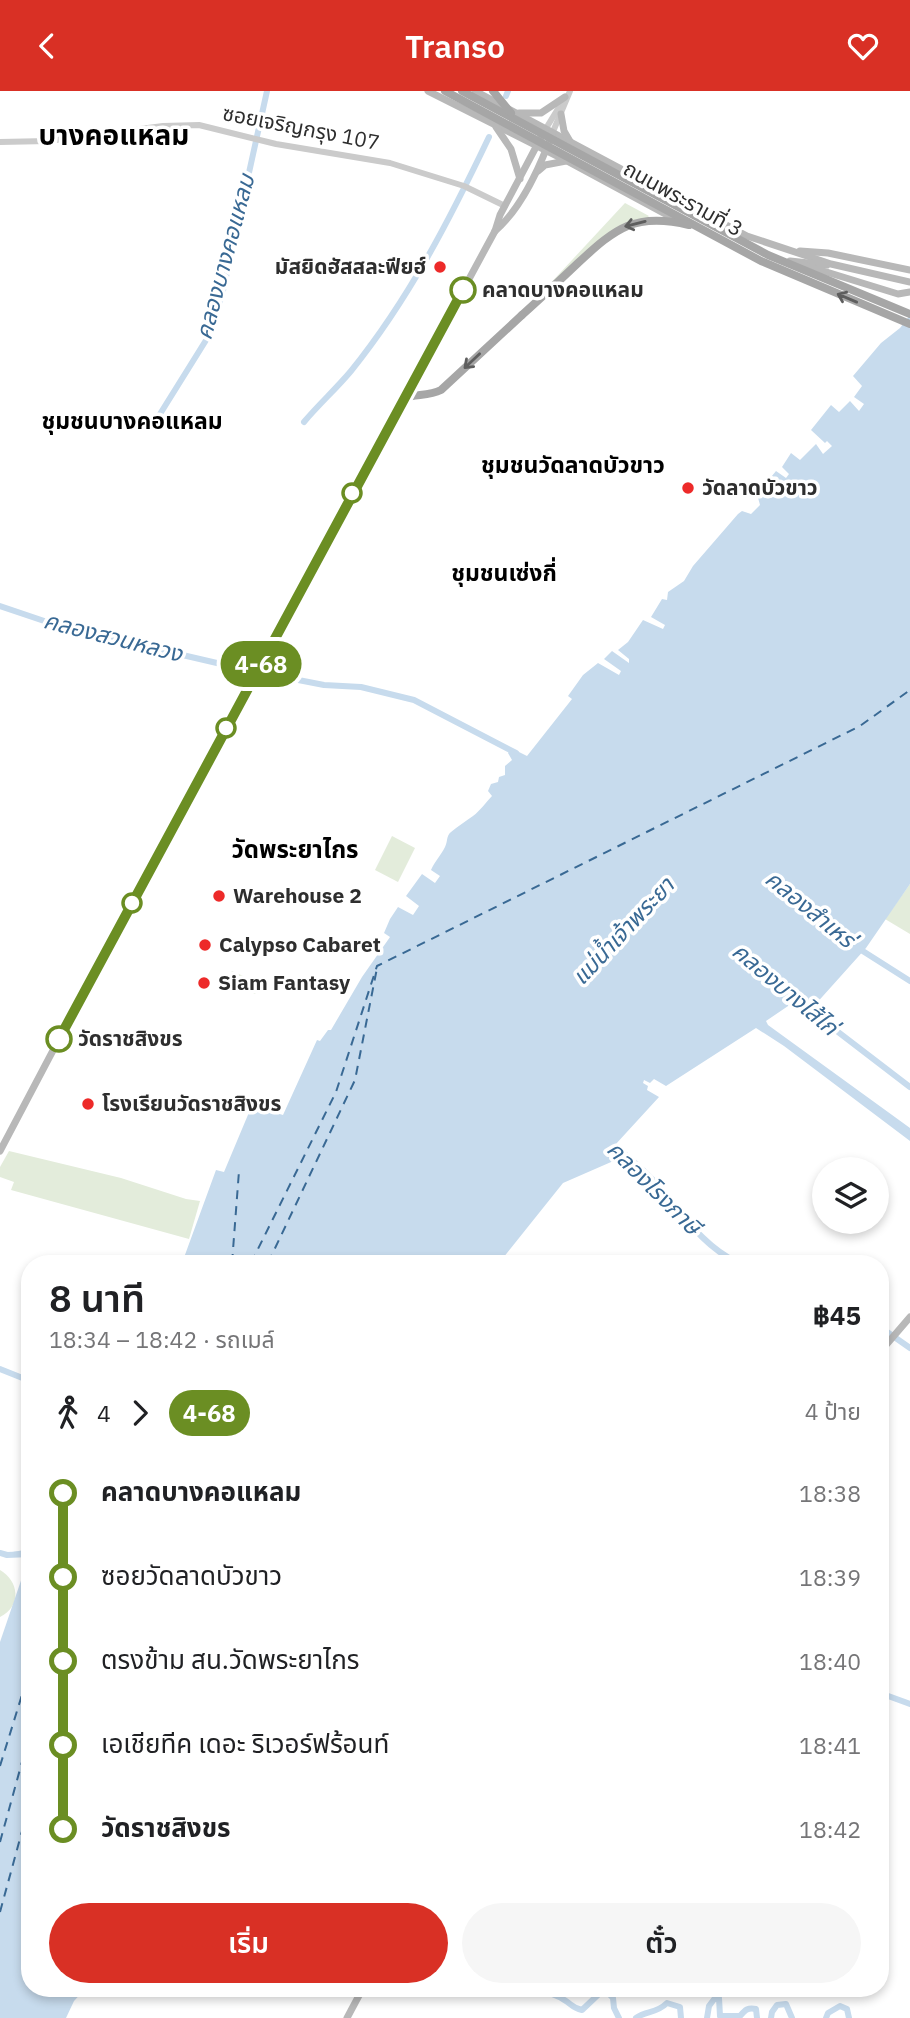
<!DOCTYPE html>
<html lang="th">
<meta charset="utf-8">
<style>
body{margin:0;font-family:"IBM Plex Sans","Noto Sans Thai",sans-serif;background:#f6f6f6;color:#202124;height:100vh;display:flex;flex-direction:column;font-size:26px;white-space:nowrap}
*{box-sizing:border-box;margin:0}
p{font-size:23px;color:#757577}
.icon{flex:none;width:38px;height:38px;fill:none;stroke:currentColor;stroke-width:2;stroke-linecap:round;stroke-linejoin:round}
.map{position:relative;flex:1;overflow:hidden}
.sheet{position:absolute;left:21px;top:1164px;width:868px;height:742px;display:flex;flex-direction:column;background:#fff;border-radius:28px;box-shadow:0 4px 10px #0003}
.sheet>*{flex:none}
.badge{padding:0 14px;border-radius:23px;font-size:24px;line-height:46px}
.tools{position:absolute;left:812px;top:1066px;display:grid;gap:14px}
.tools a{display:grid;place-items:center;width:77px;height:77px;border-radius:50%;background:#fff;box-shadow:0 4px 10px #0003;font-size:35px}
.map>.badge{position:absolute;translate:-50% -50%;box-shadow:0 0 0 4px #fff}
.legs{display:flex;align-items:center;gap:10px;height:77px;padding:0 28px;font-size:23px}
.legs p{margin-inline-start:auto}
.summary{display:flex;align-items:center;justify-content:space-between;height:119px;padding:0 28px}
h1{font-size:38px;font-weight:600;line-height:52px}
.cta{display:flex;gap:14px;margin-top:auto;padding:14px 28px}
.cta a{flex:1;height:80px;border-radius:42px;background:#d93025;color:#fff;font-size:28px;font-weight:600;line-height:80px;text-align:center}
.cta a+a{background:#f6f6f6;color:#202124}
ul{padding:0 28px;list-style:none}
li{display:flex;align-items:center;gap:24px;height:84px;font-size:26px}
li i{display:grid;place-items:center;width:10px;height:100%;margin:0 9px;background:currentColor}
li i::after{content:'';width:18px;height:18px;margin:-9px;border:5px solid;border-radius:50%;background:#fff}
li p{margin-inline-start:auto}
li:first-child i{background:linear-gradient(#0000 50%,currentColor 0)}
li:last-child i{background:linear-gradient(currentColor 50%,#0000 0)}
header{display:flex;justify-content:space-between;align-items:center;height:91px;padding:0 28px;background:#d93025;color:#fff;font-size:32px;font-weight:600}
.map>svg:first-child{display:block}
.green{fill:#e3ecdb}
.water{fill:#c7dbed}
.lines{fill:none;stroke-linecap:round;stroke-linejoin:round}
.canal{stroke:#c7dbed;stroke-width:6}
.ferry{stroke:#396994;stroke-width:2;stroke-dasharray:9 7;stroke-linecap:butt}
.tertiary{stroke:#cbcbcb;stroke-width:6}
.secondary{stroke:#b8b8b8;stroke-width:7}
.primary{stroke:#a6a6a6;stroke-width:8}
.primary-bridge{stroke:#a6a6a6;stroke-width:8}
.oneway{stroke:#5e5e5e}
.line-1-casing{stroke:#fff;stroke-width:16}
.line-1{stroke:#6b8e23;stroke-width:10}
.poi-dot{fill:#ed2a29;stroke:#fff;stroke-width:2.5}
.stop-1-dot{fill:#fff;stroke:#6b8e23;stroke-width:3.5}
.labels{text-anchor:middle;stroke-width:7;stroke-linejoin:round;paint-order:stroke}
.street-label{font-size:21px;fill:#2e2e2e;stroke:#fff}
.poi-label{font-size:21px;font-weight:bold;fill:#2e2e2e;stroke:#fff;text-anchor:start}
.stop-label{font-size:21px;font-weight:bold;fill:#2e2e2e;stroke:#fff;text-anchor:start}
.water-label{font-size:23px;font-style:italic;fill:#396994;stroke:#fff}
.neighbourhood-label{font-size:23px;font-weight:bold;fill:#000;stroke:#fff}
.quarter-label{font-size:24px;font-weight:bold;fill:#000;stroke:#fff}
.district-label{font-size:28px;font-weight:bold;fill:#000;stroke:#fff}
</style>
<header><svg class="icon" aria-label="back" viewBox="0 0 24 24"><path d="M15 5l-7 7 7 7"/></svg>Transo<svg class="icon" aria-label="heart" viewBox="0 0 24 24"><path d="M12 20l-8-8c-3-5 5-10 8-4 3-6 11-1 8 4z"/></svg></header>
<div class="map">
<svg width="910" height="1927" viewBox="0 0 910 1927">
<rect width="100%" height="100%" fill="#fff"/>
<!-- green -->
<g class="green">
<path d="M625,112L649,125L640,134L624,137L547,196Z"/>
<path d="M392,745L415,757L398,791L375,779Z"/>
<path d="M910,793V843L885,828Z"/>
<path d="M232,880L261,893L255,903L227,890Z"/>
<path d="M9,1060L121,1087L186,1108L200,1110L189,1148L11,1099L14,1091L0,1086V1076Z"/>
<path d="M0,1479C19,1490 22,1515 0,1526Z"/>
</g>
<!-- water -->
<g class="water">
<path d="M910,224V793L866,857L814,915L805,908L800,914L794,911L766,930L768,934L910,1037V1050L784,955L756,937L666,995L654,988L650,992L644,989L643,992L648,995L647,999L659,1006L615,1054L622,1063L618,1068L563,1092L499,1172H182L216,1079L224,1081L250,1019L270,1020L283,1024L317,949L320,950L328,939H331L362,886L390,846L384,842L390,828L398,816L413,824L419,815L406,805L422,783L435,792L440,785L431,779C435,770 441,764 445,756C448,750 446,745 451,741C458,735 466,730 473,725C480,720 486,711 492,705L488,700L491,693L498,691L499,686L505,684V675L512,669L508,662L511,657L527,665L572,608L568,605L583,584L598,572L619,584L621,580L604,568L612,560L629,572V568L618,559L628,551L643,529L663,538L665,534L651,526L662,508L667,509L668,501L684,490L693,475L738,423L742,420L751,423L760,414L757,403L776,380L786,387L789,383L782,376L791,362L800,369L816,353L823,363L832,355L827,350L825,352L811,339L831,314L839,321L850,310L859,320L864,313L854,306L862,295L853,285L881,252L900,237Z"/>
<path d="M30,1458V1897H86L74,1910L66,1927H0V1551L28,1469L23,1466H7V1462Z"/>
</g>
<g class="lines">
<!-- canal -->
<g class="canal">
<path d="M506,5L508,0"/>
<path d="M160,323L208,246L222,204L267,0"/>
<path d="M304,331C319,313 336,298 351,280C409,208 450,128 489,46"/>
<path d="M0,515L62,536L247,579L324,594L361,596L414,609L516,662"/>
<path d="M858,857L910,890"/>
<path d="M795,908L910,996"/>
<path d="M610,1051C629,1066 648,1082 663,1100C687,1129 704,1155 738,1172"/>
<path d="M880,1236L910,1257"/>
<path d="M0,1278L30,1290"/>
<path d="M0,1462L7,1464L30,1463"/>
<path d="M880,1602L910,1613"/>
<path d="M530,1897C542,1900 555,1902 566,1910C572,1914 573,1917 582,1919L601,1901L608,1902L613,1907L614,1917L619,1927"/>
<path d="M636,1927C647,1919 656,1923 667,1912L680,1916L681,1927"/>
<path d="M707,1927L709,1915L715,1907H719L720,1925H740C745,1919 748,1916 756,1918L757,1927"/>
<path d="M771,1927L772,1921L777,1914L786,1913L792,1927"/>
<path d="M826,1927L828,1922L840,1915L847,1918L849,1927"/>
</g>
<!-- ferry -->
<g class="ferry">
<path d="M232,1172L239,1080"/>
<path d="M251,1172L336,1001L377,875L860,635L910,599"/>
<path d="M268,1172L355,989L377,877"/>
<path d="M0,1675L30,1578"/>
<path d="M0,1751L30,1642"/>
<path d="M0,1821L30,1711"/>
</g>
<!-- tertiary -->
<g class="tertiary">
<path d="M545,39L564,8"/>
<path d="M552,43L570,0"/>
<path d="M0,51L48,50L163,35L199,34L276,53L390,72L464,95L505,115"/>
</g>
<!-- secondary -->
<g class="secondary">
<path d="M428,0L567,70L680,131"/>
<path d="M475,0L747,145L831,173L910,191"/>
<path d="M519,22H541L565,6"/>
<path d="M561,23L564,40L571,52"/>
<path d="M496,36L511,58L520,88"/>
<path d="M538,80L545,74L566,70"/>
<path d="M495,140C522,117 540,76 552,43"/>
<path d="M800,160L828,162L910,179"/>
<path d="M790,170L827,174"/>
<path d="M807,175L898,203L910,201"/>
<path d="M0,1060L107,857L495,140L500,124L545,39"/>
<path d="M880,1261L910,1226"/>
<path d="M347,1927L363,1897"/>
</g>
<!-- primary -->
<path class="primary" d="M404,307C417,303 429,305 441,299L522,224"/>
<!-- primary-bridge -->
<g class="primary-bridge">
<path d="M445,0L761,170L910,233"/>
<path d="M462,0L768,164L910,223"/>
<path d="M493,0L511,22"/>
<path d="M522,224C541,207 559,190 578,172C616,137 635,121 689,134"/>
</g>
</g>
<!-- one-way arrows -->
<defs><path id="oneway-shaft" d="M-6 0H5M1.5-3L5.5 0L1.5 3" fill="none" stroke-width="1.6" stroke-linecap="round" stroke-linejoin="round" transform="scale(1.75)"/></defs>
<g class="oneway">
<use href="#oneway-shaft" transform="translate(635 133) rotate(166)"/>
<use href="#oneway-shaft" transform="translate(847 207) rotate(-157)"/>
<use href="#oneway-shaft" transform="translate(472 270) rotate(137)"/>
</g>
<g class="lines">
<!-- line-1 casing -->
<g class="line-1-casing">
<path id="line-1" d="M59,948L463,199"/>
</g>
<!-- line-1 -->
<use href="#line-1" class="line-1"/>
</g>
<!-- markers -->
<g class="poi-dot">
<circle cx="440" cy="176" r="7"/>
<circle cx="688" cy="397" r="7"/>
<circle cx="219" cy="805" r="7"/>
<circle cx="205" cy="854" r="7"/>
<circle cx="204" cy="892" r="7"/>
<circle cx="88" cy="1013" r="7"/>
</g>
<g class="stop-1-dot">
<circle cx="463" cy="199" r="12"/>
<circle cx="352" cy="402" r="9"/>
<circle cx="226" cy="637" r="9"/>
<circle cx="132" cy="812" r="9"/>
<circle cx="59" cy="948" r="12"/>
</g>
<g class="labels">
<!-- street labels -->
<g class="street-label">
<text transform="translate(301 37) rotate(11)" y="7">ซอยเจริญกรุง 107</text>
<text transform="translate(683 108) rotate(29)" y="7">ถนนพระรามที่ 3</text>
</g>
<!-- poi labels -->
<g class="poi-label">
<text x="426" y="183" text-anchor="end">มัสยิดฮัสสละฟียฮ์</text>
<text x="702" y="404">วัดลาดบัวขาว</text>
<text x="233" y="812">Warehouse 2</text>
<text x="219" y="861">Calypso Cabaret</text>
<text x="218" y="899">Siam Fantasy</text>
<text x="102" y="1020">โรงเรียนวัดราชสิงขร</text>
</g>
<!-- stop labels -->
<g class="stop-label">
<text x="482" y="206">คลาดบางคอแหลม</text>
<text x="78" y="955">วัดราชสิงขร</text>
</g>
<!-- water labels -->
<g class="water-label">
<text transform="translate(225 166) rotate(-75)" y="8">คลองบางคอแหลม</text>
<text transform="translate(113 546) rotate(14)" y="8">คลองสวนหลวง</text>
<text transform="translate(810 818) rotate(39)" y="8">คลองสำเหร่</text>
<text transform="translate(623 840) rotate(-47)" y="8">แม่น้ำเจ้าพระยา</text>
<text transform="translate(785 898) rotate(40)" y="8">คลองบางไส้ไก่</text>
<text transform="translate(654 1097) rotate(45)" y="8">คลองโรงภาษี</text>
</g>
<!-- neighbourhood labels -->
<g class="neighbourhood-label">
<text x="132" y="338">ชุมชนบางคอแหลม</text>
<text x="573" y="382">ชุมชนวัดลาดบัวขาว</text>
<text x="504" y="490">ชุมชนเซ่งกี่</text>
</g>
<!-- quarter labels -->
<g class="quarter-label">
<text x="295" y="767">วัดพระยาไกร</text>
</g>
<!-- district labels -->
<g class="district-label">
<text x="114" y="54">บางคอแหลม</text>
</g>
</g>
</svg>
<div class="tools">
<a><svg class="icon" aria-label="layers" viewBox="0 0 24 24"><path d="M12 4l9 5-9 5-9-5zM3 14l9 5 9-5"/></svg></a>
</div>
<b class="badge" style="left:261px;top:573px;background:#6b8e23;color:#fff">4-68</b>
<section class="sheet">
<div class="summary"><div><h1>8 นาที</h1><p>18:34 – 18:42 · รถเมล์</p></div><b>฿45</b></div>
<div class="legs"><svg class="icon" aria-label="walk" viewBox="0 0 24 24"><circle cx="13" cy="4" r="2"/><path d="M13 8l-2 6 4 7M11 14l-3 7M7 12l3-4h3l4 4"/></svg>4<svg class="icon" aria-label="forward" viewBox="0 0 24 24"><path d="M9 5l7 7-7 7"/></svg><b class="badge" style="background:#6b8e23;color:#fff">4-68</b><p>4 ป้าย</p></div>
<ul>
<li><i style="color:#6b8e23"></i><b>คลาดบางคอแหลม</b><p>18:38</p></li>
<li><i style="color:#6b8e23"></i><span>ซอยวัดลาดบัวขาว</span><p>18:39</p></li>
<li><i style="color:#6b8e23"></i><span>ตรงข้าม สน.วัดพระยาไกร</span><p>18:40</p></li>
<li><i style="color:#6b8e23"></i><span>เอเชียทีค เดอะ ริเวอร์ฟร้อนท์</span><p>18:41</p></li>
<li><i style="color:#6b8e23"></i><b>วัดราชสิงขร</b><p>18:42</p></li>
</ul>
<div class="cta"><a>เริ่ม</a><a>ตั๋ว</a></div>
</section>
</div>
